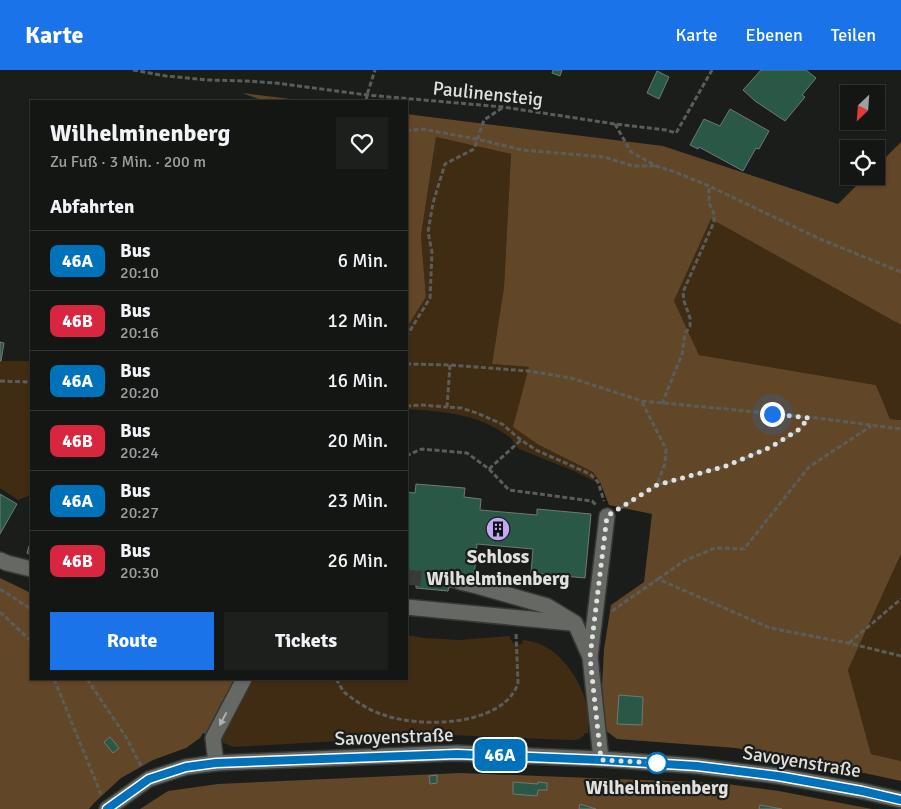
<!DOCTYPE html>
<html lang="de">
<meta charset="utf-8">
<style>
body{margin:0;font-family:Signika,sans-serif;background:#1d1f1d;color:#f1f3f6;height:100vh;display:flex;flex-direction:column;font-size:19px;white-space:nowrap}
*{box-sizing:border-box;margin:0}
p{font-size:16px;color:#9d9fa0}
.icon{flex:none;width:28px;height:28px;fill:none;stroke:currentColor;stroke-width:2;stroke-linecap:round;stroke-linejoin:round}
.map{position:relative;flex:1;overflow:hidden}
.sheet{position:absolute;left:30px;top:30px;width:378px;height:580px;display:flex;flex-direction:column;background:#141614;border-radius:0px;box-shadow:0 1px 4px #0004,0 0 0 1px #333534}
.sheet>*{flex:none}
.badge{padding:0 10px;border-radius:8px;font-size:18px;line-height:32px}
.needle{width:32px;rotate:205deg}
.tools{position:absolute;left:840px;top:15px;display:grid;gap:10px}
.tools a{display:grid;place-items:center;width:45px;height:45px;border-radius:0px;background:#141614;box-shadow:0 1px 4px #0004,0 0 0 1px #333534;font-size:25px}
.you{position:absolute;width:25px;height:25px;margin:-12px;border:4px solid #fff;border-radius:50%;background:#1a73e8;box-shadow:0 0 0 8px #1a73e833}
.map>.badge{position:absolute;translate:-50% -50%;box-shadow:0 0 0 2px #fff}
h2{padding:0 20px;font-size:19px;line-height:45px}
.round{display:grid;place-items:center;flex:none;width:52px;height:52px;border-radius:0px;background:#1d1f1d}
.summary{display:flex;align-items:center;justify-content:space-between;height:85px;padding:0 20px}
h1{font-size:24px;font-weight:800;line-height:38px}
.cta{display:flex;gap:10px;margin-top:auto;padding:10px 20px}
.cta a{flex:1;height:58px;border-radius:0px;background:#1a73e8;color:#fff;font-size:20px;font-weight:800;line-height:58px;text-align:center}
.cta a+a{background:#1d1f1d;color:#f1f3f6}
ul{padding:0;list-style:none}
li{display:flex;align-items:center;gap:15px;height:60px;padding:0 20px;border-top:1px solid #333534}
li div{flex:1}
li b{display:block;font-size:19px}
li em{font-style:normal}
li .badge{min-width:55px;font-weight:700;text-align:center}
header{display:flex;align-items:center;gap:30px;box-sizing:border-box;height:70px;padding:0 25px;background:#1a73e8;color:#fff}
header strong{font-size:24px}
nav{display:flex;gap:28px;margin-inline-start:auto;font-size:18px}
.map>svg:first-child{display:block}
.green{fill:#402b13}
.forest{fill:#614627}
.building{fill:#2a5847;stroke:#727875}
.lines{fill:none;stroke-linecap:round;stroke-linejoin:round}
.minor-tunnel{stroke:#393a38;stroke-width:15;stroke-dasharray:15 8;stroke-linecap:butt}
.minor-casing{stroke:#363835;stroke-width:18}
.path{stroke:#5b5d5a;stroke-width:3;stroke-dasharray:5 2.5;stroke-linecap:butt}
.minor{stroke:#656863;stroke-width:15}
.oneway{fill:#afb1ad}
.line-casing{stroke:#fff;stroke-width:11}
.line{stroke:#0072bc;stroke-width:8}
.walk{stroke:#e0e1df;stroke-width:5;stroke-dasharray:0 9}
.stop-dot{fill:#fff;stroke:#0072bc;stroke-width:2.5}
.labels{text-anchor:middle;stroke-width:4.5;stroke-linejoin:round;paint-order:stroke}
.street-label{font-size:19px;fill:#e0e1df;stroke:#1b1d1a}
.poi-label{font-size:19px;font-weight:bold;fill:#e0e1df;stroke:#1b1d1a}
.stop-label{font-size:19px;font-weight:bold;fill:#e0e1df;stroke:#1b1d1a}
</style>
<header>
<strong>Karte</strong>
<nav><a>Karte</a><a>Ebenen</a><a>Teilen</a></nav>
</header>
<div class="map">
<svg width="901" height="739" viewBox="0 0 901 739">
<rect width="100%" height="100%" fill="#1b1d1a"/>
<!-- green -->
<g class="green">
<path d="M436,67L511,84L504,217L492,294L529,297L539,375L593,402L596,405L594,411L574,401L519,379L513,372L512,369C478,343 447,342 406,339V259L426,227L421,166Z"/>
<path d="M711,149L901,255V350L890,349L876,315L699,285L674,231Z"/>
<path d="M0,291H31V425L18,430L0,418Z"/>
<path d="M901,484V691L871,684L848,600Z"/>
<path d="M406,565L425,568L459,570L509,566L513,573L522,574L523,570C529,571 536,572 542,575C564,585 582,613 587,636C589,644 588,654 588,663H585C581,671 576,670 568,670L449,665L233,677L219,671L240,629L253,609H406Z"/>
</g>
<!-- forest -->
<g class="forest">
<path d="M242,23L307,31H264Z"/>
<path d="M406,44L663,76L838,134L866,106H876V97L901,72V255L711,149L674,231L699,285L876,315L890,349L901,350V484L848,600L871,684L901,691V711L827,695L736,678L617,669L605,660L602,616L604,579L611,535L644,512L652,444L609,435L600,412L593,402L539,375L513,357L529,297L492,294L504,217L511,84L436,67L421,166L426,227L406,259Z"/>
<path d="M0,508L31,523V609H236L207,665L203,663L200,668L186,678L153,690L121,708L94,733L89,739H0Z"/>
<path d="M460,703L720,713L779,721L872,739H140L168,721L218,714Z"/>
</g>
<!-- building -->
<g class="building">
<path d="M553,0H562L560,6L552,3Z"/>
<path d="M761,0H806L816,8L802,25L805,27L785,51L755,31L743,20Z"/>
<path d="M657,1L669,7L659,29L647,23Z"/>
<path d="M730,39L769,61L759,79L756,78L743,101L699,77L698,79L690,75L704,49L720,56Z"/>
<path d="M0,272L4,273L1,291H0Z"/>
<path d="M416,414L465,418L464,427L481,429L480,440L537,445V439L591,444L585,508L531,503L533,479L477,474L474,508L459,518L449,517L448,521L416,518V514L406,513V422L415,423Z"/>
<path d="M0,424L17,434L0,464Z"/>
<path d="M29,476L31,477V485L27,483Z"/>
<path d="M619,625L643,627L642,655L617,654Z"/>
<path d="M110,667L119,678L113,683L104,672Z"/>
<path d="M437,705V713L430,714L429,706Z"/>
<path d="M513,712L538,714V712L547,713V720H538L537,726L513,724Z"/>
<path d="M580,734L596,739H579Z"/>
<path d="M760,735L782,739H759Z"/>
</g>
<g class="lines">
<!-- minor-tunnel -->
<path class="minor-tunnel" d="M406,507L460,512"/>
<!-- minor casing -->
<g class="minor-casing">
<g id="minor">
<path d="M0,490L7,493L31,499"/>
<path d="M460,512L477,516L547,536L575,553L590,587L601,689"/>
<path d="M406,537L571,553"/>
<path d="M590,587L607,446"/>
<path d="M216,693L213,668L244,609"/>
<path d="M107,739L149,709L186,697L216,693L457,683L601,689L697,696L778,706L862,721L901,730"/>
</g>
</g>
<!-- path -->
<g class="path">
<path d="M133,0L166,6L208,10L247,11L276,13L367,25L503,37L615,54L666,60L676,63L712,0"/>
<path d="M366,31L367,25L375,0"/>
<path d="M615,54L631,82L656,96L675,102L709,116L820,169L901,202"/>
<path d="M406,61L422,59L477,69L522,80L604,87L633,96H656"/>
<path d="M406,267L430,228L432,182L428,162L433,133L445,94L474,79L484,50L502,38"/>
<path d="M406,294L450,295L528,301L571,308L642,331L809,347L901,359"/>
<path d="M450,295L447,337L461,338L477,343L502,354L521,370L536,380L590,404L598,412L604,431"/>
<path d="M0,311L31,312"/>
<path d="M642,332L666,379L665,393L657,415"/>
<path d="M662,334L682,284L685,264L690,256V248L684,231L683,222L714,152V144L709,133V116"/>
<path d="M406,336L422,335L447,337"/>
<path d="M406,386L422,379L467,383L489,399L509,420L592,431L596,435"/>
<path d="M489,399L521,370"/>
<path d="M621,438L657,415L726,396L771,377L798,361L809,348"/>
<path d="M658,509L684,491L715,478L744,479L809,397L871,356"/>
<path d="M0,519L31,539"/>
<path d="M612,541L658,509L770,558L848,573L901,586"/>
<path d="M0,542L31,571"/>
<path d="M849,573L901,529"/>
<path d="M54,609L101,724"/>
<path d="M87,609L126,667L141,696"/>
<path d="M336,609C339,613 341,618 344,622C355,631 370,641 384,645C419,658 504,657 518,613L516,563"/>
</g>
<!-- minor -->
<use href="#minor" class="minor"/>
</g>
<!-- one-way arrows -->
<defs><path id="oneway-solid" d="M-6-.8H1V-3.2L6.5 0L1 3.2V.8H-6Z" transform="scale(1.25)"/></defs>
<use class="oneway" href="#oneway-solid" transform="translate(223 649) rotate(118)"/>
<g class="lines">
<!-- line casing -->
<g class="line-casing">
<path id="line" d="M107,739L149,709L186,697L216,693L457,684L601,690L697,696L778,706L862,721L901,730"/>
</g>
<!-- line -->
<use href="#line" class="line"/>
<!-- walk -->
<path class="walk" d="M657,693L601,690L590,587L607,446L657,415L726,396L771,377L798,360L809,348L772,344"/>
</g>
<!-- icons -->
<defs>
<g id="building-disc" transform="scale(1.25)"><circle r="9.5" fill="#c1a8f3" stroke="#1b1d1a"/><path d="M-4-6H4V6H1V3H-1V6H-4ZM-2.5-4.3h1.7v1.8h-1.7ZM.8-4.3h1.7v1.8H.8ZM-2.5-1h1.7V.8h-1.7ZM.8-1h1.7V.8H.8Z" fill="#111"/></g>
</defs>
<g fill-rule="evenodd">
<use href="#building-disc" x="498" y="459"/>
</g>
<!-- markers -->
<circle class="stop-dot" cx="657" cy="693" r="10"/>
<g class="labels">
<!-- street labels -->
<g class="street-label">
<text transform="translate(488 23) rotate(6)" y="7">Paulinensteig</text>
<text transform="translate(394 666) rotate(-2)" y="7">Savoyenstraße</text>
<text transform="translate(802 691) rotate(9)" y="7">Savoyenstraße</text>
</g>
<!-- poi labels -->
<g class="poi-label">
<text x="498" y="493">Schloss<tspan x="498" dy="22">Wilhelminenberg</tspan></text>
</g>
<!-- stop labels -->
<g class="stop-label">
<text x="657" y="724">Wilhelminenberg</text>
</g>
</g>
</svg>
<div class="tools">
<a><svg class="needle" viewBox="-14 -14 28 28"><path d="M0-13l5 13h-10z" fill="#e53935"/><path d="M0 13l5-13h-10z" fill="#9d9fa0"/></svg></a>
<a><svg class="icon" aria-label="locate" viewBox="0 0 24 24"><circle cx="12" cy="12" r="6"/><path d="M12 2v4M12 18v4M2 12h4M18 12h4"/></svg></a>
</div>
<div class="you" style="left:772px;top:344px"></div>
<b class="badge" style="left:500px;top:685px;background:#0072bc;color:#fff">46A</b>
<section class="sheet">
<div class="summary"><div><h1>Wilhelminenberg</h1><p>Zu Fuß · 3 Min. · 200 m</p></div><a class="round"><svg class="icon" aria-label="heart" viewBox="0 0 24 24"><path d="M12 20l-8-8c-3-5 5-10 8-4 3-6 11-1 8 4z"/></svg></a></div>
<h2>Abfahrten</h2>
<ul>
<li><span class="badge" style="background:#0072bc;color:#fff">46A</span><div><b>Bus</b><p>20:10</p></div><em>6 Min.</em></li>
<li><span class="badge" style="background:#d7263d;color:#fff">46B</span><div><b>Bus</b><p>20:16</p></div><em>12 Min.</em></li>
<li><span class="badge" style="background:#0072bc;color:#fff">46A</span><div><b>Bus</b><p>20:20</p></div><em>16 Min.</em></li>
<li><span class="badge" style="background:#d7263d;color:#fff">46B</span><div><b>Bus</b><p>20:24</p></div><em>20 Min.</em></li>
<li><span class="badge" style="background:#0072bc;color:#fff">46A</span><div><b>Bus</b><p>20:27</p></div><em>23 Min.</em></li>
<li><span class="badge" style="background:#d7263d;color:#fff">46B</span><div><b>Bus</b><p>20:30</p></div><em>26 Min.</em></li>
</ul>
<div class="cta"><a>Route</a><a>Tickets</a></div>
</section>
</div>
